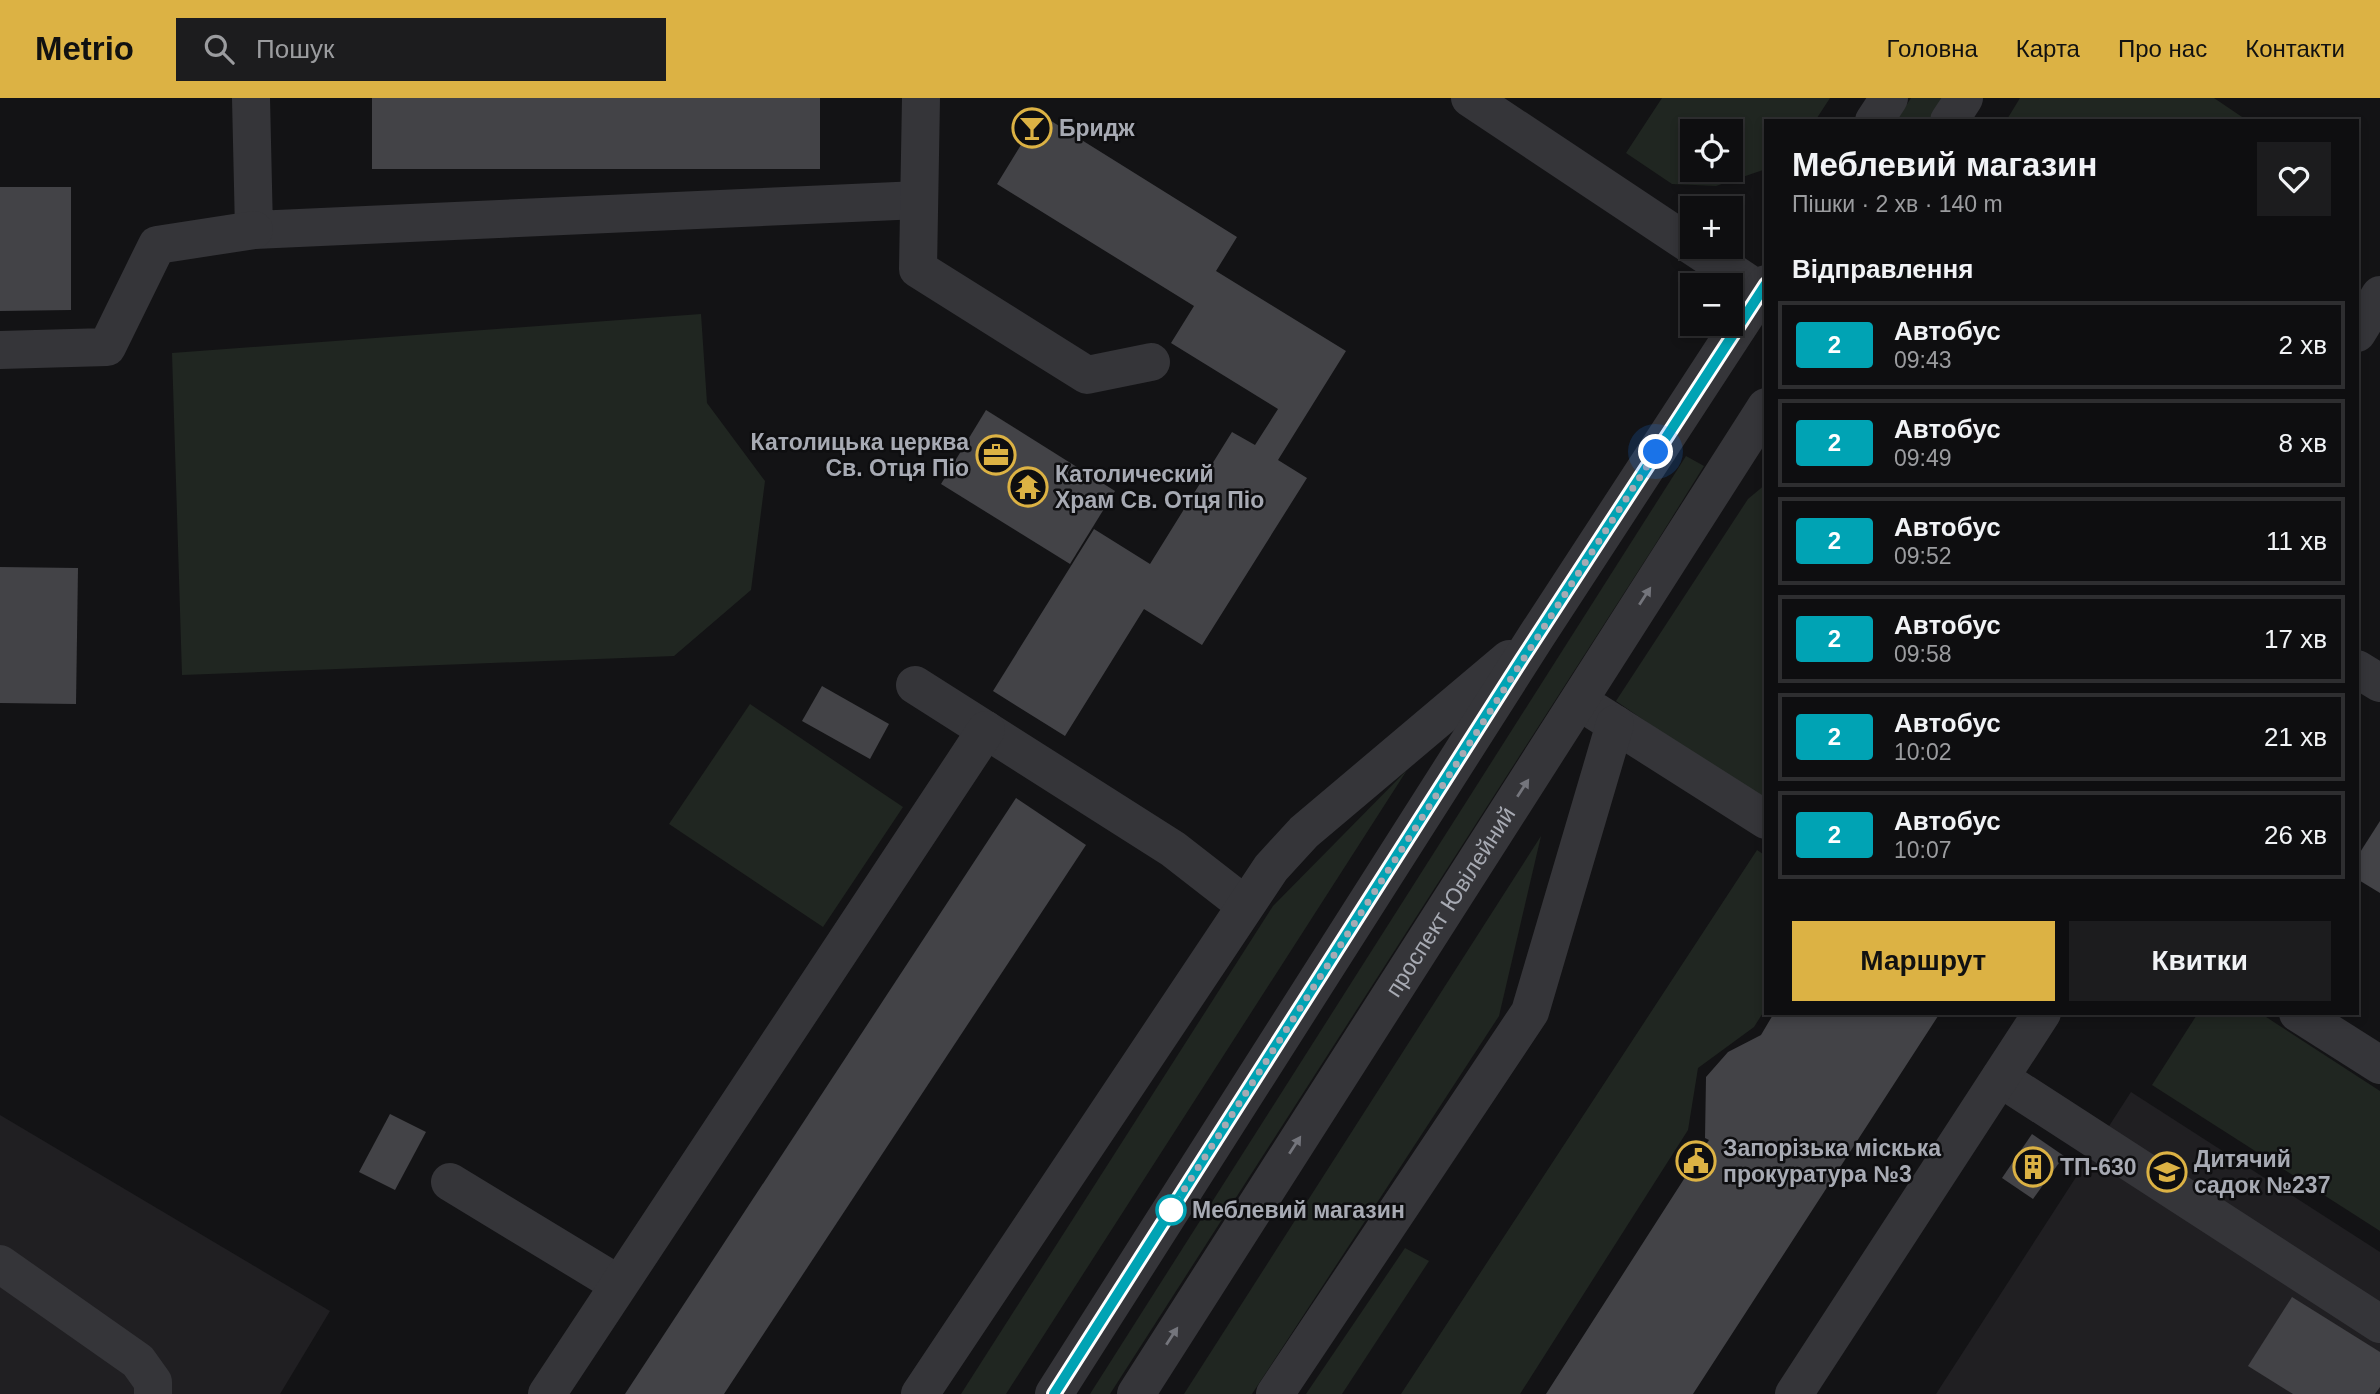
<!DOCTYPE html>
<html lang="uk">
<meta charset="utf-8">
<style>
body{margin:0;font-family:Arial,sans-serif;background:#1c1c1e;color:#f1f3f6;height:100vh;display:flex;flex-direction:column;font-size:26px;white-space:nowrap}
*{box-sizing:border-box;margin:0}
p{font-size:23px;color:#9b9c9f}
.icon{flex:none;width:38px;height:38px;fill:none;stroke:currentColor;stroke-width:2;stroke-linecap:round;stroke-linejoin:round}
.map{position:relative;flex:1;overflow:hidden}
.side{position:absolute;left:1764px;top:21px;width:595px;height:896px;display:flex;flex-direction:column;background:#0e0e10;border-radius:0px;box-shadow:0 4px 10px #0003,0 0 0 2px #2e2e30}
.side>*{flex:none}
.badge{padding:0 14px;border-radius:5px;font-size:24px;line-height:46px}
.controls{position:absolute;left:1680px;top:21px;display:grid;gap:14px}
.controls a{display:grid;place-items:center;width:63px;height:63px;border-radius:0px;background:#0e0e10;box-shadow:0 4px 10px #0003,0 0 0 2px #2e2e30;font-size:35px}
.you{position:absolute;width:35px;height:35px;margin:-18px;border:5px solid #fff;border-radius:50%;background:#1a73e8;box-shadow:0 0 0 10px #1a73e833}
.map>.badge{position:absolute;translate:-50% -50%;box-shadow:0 0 0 4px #fff}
h2{padding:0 28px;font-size:26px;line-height:63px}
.round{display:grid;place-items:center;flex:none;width:74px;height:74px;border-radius:0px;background:#1c1c1e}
.summary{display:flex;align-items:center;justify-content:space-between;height:119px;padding:0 28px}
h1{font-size:33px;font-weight:600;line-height:52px}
.action{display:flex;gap:14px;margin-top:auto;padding:14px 28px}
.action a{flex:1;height:80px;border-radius:0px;background:#dcb244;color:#111;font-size:28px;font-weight:600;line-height:80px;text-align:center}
.action a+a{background:#1c1c1e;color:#f1f3f6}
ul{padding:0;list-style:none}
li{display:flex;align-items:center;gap:21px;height:88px;margin:0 14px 10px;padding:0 14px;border:4px solid #2e2e30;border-radius:0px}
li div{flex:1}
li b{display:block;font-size:26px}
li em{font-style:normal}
li .badge{min-width:77px;font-weight:700;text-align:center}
header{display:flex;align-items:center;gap:42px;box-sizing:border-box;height:98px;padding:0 35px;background:#dcb244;color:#111}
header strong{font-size:33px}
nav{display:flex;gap:38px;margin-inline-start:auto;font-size:24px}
.search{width:490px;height:63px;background:#1c1c1e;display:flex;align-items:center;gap:18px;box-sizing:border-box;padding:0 24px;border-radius:0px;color:#9b9c9f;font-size:26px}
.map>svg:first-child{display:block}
.built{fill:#201f22}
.green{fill:#202621;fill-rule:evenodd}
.building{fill:#434347}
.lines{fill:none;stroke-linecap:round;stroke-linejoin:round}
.minor{stroke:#353539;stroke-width:38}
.oneway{fill:#74757c}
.line-casing{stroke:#fff;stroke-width:16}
.line{stroke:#00a3b4;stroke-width:10}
.walk{stroke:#a7aab3;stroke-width:7;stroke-dasharray:0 12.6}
.stop-dot{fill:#fff;stroke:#00a3b4;stroke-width:3.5}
.labels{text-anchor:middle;stroke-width:5;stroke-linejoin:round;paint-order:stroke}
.poi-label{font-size:23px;font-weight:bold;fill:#a7aab3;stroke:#0e0e10;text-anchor:start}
.street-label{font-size:23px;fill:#a7aab3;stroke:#0e0e10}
.stop-label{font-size:23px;font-weight:bold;fill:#a7aab3;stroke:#0e0e10;text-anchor:start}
</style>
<header>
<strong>Metrio</strong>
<div class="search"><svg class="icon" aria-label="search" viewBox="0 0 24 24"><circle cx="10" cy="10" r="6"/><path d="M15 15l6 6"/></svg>Пошук</div>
<nav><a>Головна</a><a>Карта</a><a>Про нас</a><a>Контакти</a></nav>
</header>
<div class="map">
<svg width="2380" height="1296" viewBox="0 0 2380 1296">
<rect width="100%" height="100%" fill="#131315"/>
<!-- built -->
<g class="built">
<path d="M2131,994L2380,1154V1296H1936Z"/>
<path d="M0,1017L330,1213L280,1296H0Z"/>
</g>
<!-- green -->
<g class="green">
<path d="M1662,0H1830L1815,23H1766V71L1716,88L1672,86L1626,55ZM1692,33H1731V72H1692Z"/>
<path d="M1911,0H1942L1928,23H1896Z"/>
<path d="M2020,0H2214L2248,23H2006Z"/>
<path d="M701,216L707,305L765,383L751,492L674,558L182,577L172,255Z"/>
<path d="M1686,358L1704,368L1653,450L1110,1296H1090Z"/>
<path d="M1766,386V706L1616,603L1748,401Z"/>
<path d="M750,606L903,709L823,829L669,726Z"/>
<path d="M1407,672L1006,1296H961L1273,808Z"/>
<path d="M1541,738L1499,918L1252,1296H1184Z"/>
<path d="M1757,752L1766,758V910L1754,929L1698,970L1688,1032L1520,1296H1401Z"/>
<path d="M2198,915H2260L2380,993V1133L2152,987Z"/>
<path d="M1405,1150L1429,1163L1342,1296H1306Z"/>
</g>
<!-- building -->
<g class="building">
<rect x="372" y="0" width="448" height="71"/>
<path d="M1040,16L1237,139L1216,173L1346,253L1278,362L1307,380L1202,547L1144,511L1065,638L993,593L1094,431L1150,466L1232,334L1255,347L1278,311L1171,245L1194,208L997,86Z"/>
<path d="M0,89H71V212L0,213Z"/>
<path d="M986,312L1115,393L1070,466L941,386Z"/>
<path d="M0,469L78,470L76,606L0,605Z"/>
<path d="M822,588L889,626L870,661L802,623Z"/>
<path d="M1016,700L1086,747L724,1296H625Z"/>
<path d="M2380,723V795L2357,781V759Z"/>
<path d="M1774,915H1940L1693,1296H1546L1709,1042L1705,1040L1706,979L1728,954L1761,937Z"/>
<path d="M390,1016L426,1034L395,1092L359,1074Z"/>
<path d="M2032,1036L2064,1058L2033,1101L2002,1080Z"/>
<path d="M2292,1199L2380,1254V1289L2375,1296H2293L2248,1268Z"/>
</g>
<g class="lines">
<!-- minor -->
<g class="minor">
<path d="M251,0L254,132L919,102"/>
<path d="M921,0L918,171L1087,277L1151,264"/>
<path d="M1470,0L1766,197"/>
<path d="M1874,23L1889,0"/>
<path d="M1949,23L1964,0"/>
<path d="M2357,235L2380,197"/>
<path d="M0,252L107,249L157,147L254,132"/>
<path d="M2357,571L2380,585"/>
<path d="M915,587L1173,751L1245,807"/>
<path d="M1596,614L1766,722"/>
<path d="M2298,915L2380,967"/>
<path d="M2000,980L2380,1226"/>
<path d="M450,1084L618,1186"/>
<path d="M0,1166L138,1263L153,1284V1296"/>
<path d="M547,1296L986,632"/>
<path d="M920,1296L1271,770L1304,734L1509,561"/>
<path d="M1054,1296L1537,537L1766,186"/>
<path id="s1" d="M1136,1296L1766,309"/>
<path d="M1275,1296L1530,914L1615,626"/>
<path d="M1794,1296L2042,915"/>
</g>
</g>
<!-- one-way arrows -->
<defs><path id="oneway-solid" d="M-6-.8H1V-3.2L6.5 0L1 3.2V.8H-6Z" transform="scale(1.75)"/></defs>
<g class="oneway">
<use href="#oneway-solid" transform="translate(1645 498) rotate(-57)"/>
<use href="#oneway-solid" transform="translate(1523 690) rotate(-57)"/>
<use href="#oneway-solid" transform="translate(1295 1047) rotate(-57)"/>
<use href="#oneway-solid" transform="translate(1172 1238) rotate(-57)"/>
</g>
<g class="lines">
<!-- line casing -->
<g class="line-casing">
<path id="line" d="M1054,1296L1522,561L1766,186"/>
</g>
<!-- line -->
<use href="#line" class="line"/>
<!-- walk -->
<path class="walk" d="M1171,1112L1656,354"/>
</g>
<!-- icons -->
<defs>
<g id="bar-ring" transform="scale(2.0125)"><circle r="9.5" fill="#0e0e10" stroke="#dcb244" stroke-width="1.5"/><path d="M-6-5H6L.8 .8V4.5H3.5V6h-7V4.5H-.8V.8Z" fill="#dcb244"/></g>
<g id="office-ring" transform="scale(2.0125)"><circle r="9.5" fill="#0e0e10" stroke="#dcb244" stroke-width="1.5"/><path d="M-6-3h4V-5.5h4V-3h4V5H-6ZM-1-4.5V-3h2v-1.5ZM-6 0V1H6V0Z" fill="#dcb244"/></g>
<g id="temple-ring" transform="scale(2.0125)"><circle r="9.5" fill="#0e0e10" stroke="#dcb244" stroke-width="1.5"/><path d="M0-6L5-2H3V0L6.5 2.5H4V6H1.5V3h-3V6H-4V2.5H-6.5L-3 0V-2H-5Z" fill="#dcb244"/></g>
<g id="civic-ring" transform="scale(2.0125)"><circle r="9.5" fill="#0e0e10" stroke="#dcb244" stroke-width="1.5"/><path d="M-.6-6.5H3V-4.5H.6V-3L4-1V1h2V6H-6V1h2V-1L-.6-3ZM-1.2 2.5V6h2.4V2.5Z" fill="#dcb244"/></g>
<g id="building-ring" transform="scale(2.0125)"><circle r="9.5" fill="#0e0e10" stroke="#dcb244" stroke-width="1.5"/><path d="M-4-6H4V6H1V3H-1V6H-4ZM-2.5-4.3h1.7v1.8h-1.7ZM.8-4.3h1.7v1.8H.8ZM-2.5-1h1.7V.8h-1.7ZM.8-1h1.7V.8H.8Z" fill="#dcb244"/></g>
<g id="school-ring" transform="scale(2.0125)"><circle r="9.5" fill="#0e0e10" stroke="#dcb244" stroke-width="1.5"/><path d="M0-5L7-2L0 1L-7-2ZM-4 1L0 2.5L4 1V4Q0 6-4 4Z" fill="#dcb244"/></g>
</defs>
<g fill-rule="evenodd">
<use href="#bar-ring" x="1032" y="30"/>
<use href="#office-ring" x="996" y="357"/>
<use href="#temple-ring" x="1028" y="389"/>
<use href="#civic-ring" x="1696" y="1063"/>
<use href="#building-ring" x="2033" y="1069"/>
<use href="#school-ring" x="2167" y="1074"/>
</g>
<!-- markers -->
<circle class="stop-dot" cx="1171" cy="1112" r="14"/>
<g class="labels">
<!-- poi labels -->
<g class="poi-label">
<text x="1059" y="38">Бридж</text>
<text x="969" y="352" text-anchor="end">Католицька церква<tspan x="969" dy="26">Св. Отця Піо</tspan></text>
<text x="1055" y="384">Католический<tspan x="1055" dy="26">Храм Св. Отця Піо</tspan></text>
<text x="1723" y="1058">Запорізька міскька<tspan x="1723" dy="26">прокуратура №3</tspan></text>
<text x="2194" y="1069">Дитячий<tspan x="2194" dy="26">садок №237</tspan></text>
<text x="2060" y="1077">ТП-630</text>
</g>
<!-- street labels -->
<g class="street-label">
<text dy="8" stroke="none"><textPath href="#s1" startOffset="584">проспект Ювілейний</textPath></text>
</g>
<!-- stop labels -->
<g class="stop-label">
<text x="1192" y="1120">Меблевий магазин</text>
</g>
</g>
</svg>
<div class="controls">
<a><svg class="icon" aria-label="locate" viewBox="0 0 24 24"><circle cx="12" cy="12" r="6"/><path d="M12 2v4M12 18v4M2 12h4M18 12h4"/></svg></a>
<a>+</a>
<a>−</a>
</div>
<div class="you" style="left:1656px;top:354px"></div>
<section class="side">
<div class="summary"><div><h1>Меблевий магазин</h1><p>Пішки · 2 хв · 140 m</p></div><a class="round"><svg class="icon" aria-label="heart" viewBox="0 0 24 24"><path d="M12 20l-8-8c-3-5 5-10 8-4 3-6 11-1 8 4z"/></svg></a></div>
<h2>Відправлення</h2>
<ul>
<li><span class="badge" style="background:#00a3b4;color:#fff">2</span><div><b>Автобус</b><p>09:43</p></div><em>2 хв</em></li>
<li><span class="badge" style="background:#00a3b4;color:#fff">2</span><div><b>Автобус</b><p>09:49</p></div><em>8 хв</em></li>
<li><span class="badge" style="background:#00a3b4;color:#fff">2</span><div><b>Автобус</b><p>09:52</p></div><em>11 хв</em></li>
<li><span class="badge" style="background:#00a3b4;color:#fff">2</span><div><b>Автобус</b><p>09:58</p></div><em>17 хв</em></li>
<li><span class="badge" style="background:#00a3b4;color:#fff">2</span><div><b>Автобус</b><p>10:02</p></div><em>21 хв</em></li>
<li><span class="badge" style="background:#00a3b4;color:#fff">2</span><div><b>Автобус</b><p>10:07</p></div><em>26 хв</em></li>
</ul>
<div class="action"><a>Маршрут</a><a>Квитки</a></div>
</section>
</div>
